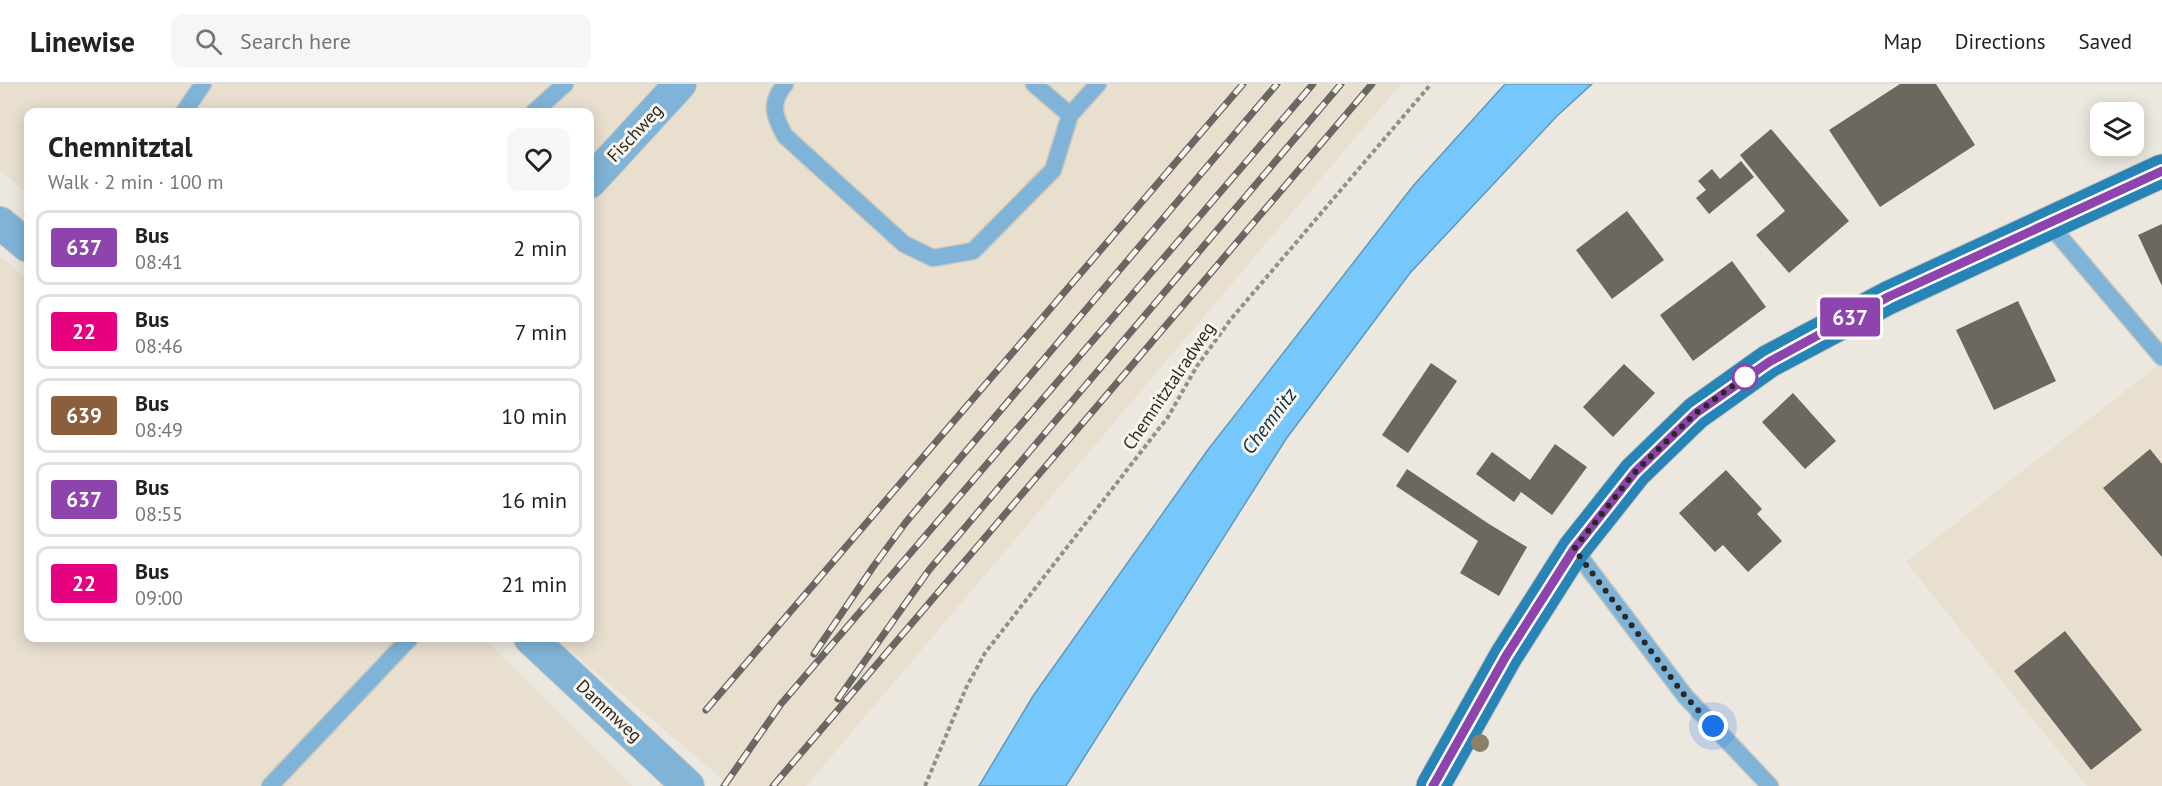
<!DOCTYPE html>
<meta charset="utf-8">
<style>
body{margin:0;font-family:"PT Sans",sans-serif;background:#f6f6f6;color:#202124;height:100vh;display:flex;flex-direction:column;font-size:22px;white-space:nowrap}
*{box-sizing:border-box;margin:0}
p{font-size:20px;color:#757577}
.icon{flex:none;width:33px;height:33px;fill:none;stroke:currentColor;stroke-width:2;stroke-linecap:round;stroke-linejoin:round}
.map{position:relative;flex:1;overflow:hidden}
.panel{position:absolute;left:24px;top:24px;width:570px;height:534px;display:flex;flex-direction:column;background:#fff;border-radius:12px;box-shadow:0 3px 15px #0003}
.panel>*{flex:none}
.badge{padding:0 12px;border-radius:4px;font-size:21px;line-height:39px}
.buttons{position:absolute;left:2090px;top:18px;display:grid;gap:12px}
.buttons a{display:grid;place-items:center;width:54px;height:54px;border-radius:12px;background:#fff;box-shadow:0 3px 15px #0003;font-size:30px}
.you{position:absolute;width:30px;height:30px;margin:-15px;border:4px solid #fff;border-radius:50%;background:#1a73e8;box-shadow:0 0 0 9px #1a73e833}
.map>.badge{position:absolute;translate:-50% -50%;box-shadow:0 0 0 3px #fff}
.round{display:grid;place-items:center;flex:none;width:63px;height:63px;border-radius:12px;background:#f6f6f6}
.overview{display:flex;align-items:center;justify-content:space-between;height:102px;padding:0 24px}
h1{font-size:28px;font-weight:800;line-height:45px}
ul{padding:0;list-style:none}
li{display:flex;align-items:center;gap:18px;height:75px;margin:0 12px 9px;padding:0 12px;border:3px solid #e0e0e0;border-radius:12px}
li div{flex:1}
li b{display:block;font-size:22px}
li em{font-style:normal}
li .badge{min-width:66px;font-weight:700;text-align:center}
header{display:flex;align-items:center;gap:36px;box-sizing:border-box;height:84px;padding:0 30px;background:#fff;border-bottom:2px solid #e0e0e0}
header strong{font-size:28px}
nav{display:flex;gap:33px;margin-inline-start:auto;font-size:21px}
.search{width:420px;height:54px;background:#f6f6f6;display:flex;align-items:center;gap:15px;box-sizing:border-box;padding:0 21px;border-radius:12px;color:#757577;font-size:22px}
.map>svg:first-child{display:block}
.built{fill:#e8dfcf}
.water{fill:#76c7fb;stroke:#6098bb;stroke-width:1.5}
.building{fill:#6c6860}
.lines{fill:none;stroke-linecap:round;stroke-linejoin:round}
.lane-casing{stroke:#c9c6be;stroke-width:19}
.street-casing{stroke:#c9c6be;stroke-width:34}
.primary-casing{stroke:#c9c6be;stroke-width:35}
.path{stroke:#93908a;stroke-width:4;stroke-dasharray:4.5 3;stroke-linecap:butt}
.lane{stroke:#7fb4d8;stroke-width:16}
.street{stroke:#7fb4d8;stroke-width:32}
.primary{stroke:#2784b7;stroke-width:33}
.rail-casing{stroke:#6a6762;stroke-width:7}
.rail{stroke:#faf5ec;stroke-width:4.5;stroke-dasharray:14;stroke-linecap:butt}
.tree{fill:#8a7f67}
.line-casing{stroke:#fff;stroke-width:14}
.line{stroke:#8e44ad;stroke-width:9}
.walk{stroke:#2b2926;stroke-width:6;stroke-dasharray:0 10.8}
.stop-dot{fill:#fff;stroke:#8e44ad;stroke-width:3}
.labels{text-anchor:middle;stroke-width:6;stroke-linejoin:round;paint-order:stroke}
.street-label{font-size:18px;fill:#2b2926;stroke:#faf5ec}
.water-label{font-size:20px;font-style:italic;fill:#0a2f44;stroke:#faf5ec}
</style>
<header>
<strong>Linewise</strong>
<div class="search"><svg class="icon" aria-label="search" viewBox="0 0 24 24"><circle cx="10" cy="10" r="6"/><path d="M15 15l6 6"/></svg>Search here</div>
<nav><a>Map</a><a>Directions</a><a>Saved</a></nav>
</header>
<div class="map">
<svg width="2162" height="702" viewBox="0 0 2162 702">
<rect width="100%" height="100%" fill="#ece8df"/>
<!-- built -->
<g class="built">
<path d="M0,0H1401L806,702H731L555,554H590V28H28V110L0,86Z"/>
<path d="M0,172L28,196V554H484L633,702H0Z"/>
<path d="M2159,281L2162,284V702H2087L1906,478Z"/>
</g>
<!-- water -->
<path class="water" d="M1505,0H1592L1557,32L1410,189L1286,355L1066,702H979L1033,612L1207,367L1413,102Z"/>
<!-- building -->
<g class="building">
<path d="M1900,0H1936L1975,61L1880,123L1829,46Z"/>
<path d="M1771,45L1849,137L1789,189L1756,151L1785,127L1740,71Z"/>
<path d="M1741,77L1754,93L1709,130L1696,114L1706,106L1698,97L1712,85L1720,95Z"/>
<path d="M1627,127L1664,176L1612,215L1576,166Z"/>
<path d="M2162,140V202L2138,151Z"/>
<path d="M1732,177L1766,223L1693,277L1660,231Z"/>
<path d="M2018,217L2056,297L1994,326L1956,246Z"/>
<path d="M1431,279L1457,297L1408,369L1382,351Z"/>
<path d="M1624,280L1655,309L1613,353L1583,323Z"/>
<path d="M1793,309L1836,357L1805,385L1762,338Z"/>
<path d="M1555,360L1587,383L1552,431L1521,408L1514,418L1476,390L1492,368L1530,396Z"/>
<path d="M2150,365L2162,380V473L2103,404Z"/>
<path d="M1407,385L1489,440L1527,463L1499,512L1460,489L1478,457L1396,402Z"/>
<path d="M1726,386L1762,425L1757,430L1782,457L1748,488L1723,461L1715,468L1679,429Z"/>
<path d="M2065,547L2142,646L2091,686L2014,587Z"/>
</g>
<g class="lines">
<!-- lane casing -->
<g class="lane-casing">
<g id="lane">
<path d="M785,0C769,20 774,32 785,52L904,160L933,174L973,167L1053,86L1070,31L1098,0"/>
<path d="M1034,0L1070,31"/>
<path d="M184,28L203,0"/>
<path d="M534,28L565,0"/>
<path d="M2049,140L2162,273"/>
<path d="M1574,465L1685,612L1770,702"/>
<path d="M270,702L410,554"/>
</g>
</g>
<!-- street casing -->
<g class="street-casing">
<g id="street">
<path d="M590,98L680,0"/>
<path d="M0,139L28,162"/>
<path d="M530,554L688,702"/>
</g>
</g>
<!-- primary casing -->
<g class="primary-casing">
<path id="primary" d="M1433,702L1506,572L1574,465L1635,388L1696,329L1769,277L1888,214L2162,87"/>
</g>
<!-- path -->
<path class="path" d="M925,702L966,604L985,569L1168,333L1197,282L1231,235L1431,0"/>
<!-- lane -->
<use href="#lane" class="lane"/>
<!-- street -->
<use href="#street" class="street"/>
<!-- primary -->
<use href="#primary" class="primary"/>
<!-- rail casing -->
<g class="rail-casing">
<g id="rail">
<path d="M814,570L873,483L906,438L1277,0"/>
<path d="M838,615L929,486L1341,0"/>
<path d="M706,626L1243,0"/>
<path d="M724,702L781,620L1313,0"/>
<path d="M773,702L1372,0"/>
</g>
</g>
<!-- rail -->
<use href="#rail" class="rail"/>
</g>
<!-- trees -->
<circle class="tree" cx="1480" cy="659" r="9"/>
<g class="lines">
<!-- line casing -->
<g class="line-casing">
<path id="line" d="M1433,702L1506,572L1574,465L1635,388L1696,329L1769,278L1888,213L2162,87"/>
</g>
<!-- line -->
<use href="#line" class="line"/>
<!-- walk -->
<path class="walk" d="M1713,642L1685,612L1574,465L1635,388L1696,329L1745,293"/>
</g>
<!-- markers -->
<circle class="stop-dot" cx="1745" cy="293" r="12"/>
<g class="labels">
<!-- street labels -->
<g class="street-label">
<text transform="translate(635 49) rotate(-47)" y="6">Fischweg</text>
<text transform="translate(1169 302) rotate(-56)" y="6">Chemnitztalradweg</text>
<text transform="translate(609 627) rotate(43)" y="6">Dammweg</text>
</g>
<!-- water labels -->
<g class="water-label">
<text transform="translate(1269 337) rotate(-53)" y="7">Chemnitz</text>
</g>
</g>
</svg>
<div class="buttons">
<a><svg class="icon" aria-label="layers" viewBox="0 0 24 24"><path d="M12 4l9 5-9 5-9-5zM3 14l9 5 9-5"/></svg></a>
</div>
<div class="you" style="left:1713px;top:642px"></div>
<b class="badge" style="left:1850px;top:233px;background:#8e44ad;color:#fff">637</b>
<section class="panel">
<div class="overview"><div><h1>Chemnitztal</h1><p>Walk · 2 min · 100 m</p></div><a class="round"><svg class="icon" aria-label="heart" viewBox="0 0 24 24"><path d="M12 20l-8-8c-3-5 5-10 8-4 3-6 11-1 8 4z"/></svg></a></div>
<ul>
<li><span class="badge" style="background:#8e44ad;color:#fff">637</span><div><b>Bus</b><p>08:41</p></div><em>2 min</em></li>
<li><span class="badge" style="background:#e6007e;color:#fff">22</span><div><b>Bus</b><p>08:46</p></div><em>7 min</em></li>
<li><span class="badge" style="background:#8b5e3c;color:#fff">639</span><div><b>Bus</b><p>08:49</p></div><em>10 min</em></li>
<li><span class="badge" style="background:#8e44ad;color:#fff">637</span><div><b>Bus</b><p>08:55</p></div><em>16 min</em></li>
<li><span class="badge" style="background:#e6007e;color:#fff">22</span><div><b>Bus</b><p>09:00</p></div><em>21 min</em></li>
</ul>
</section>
</div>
